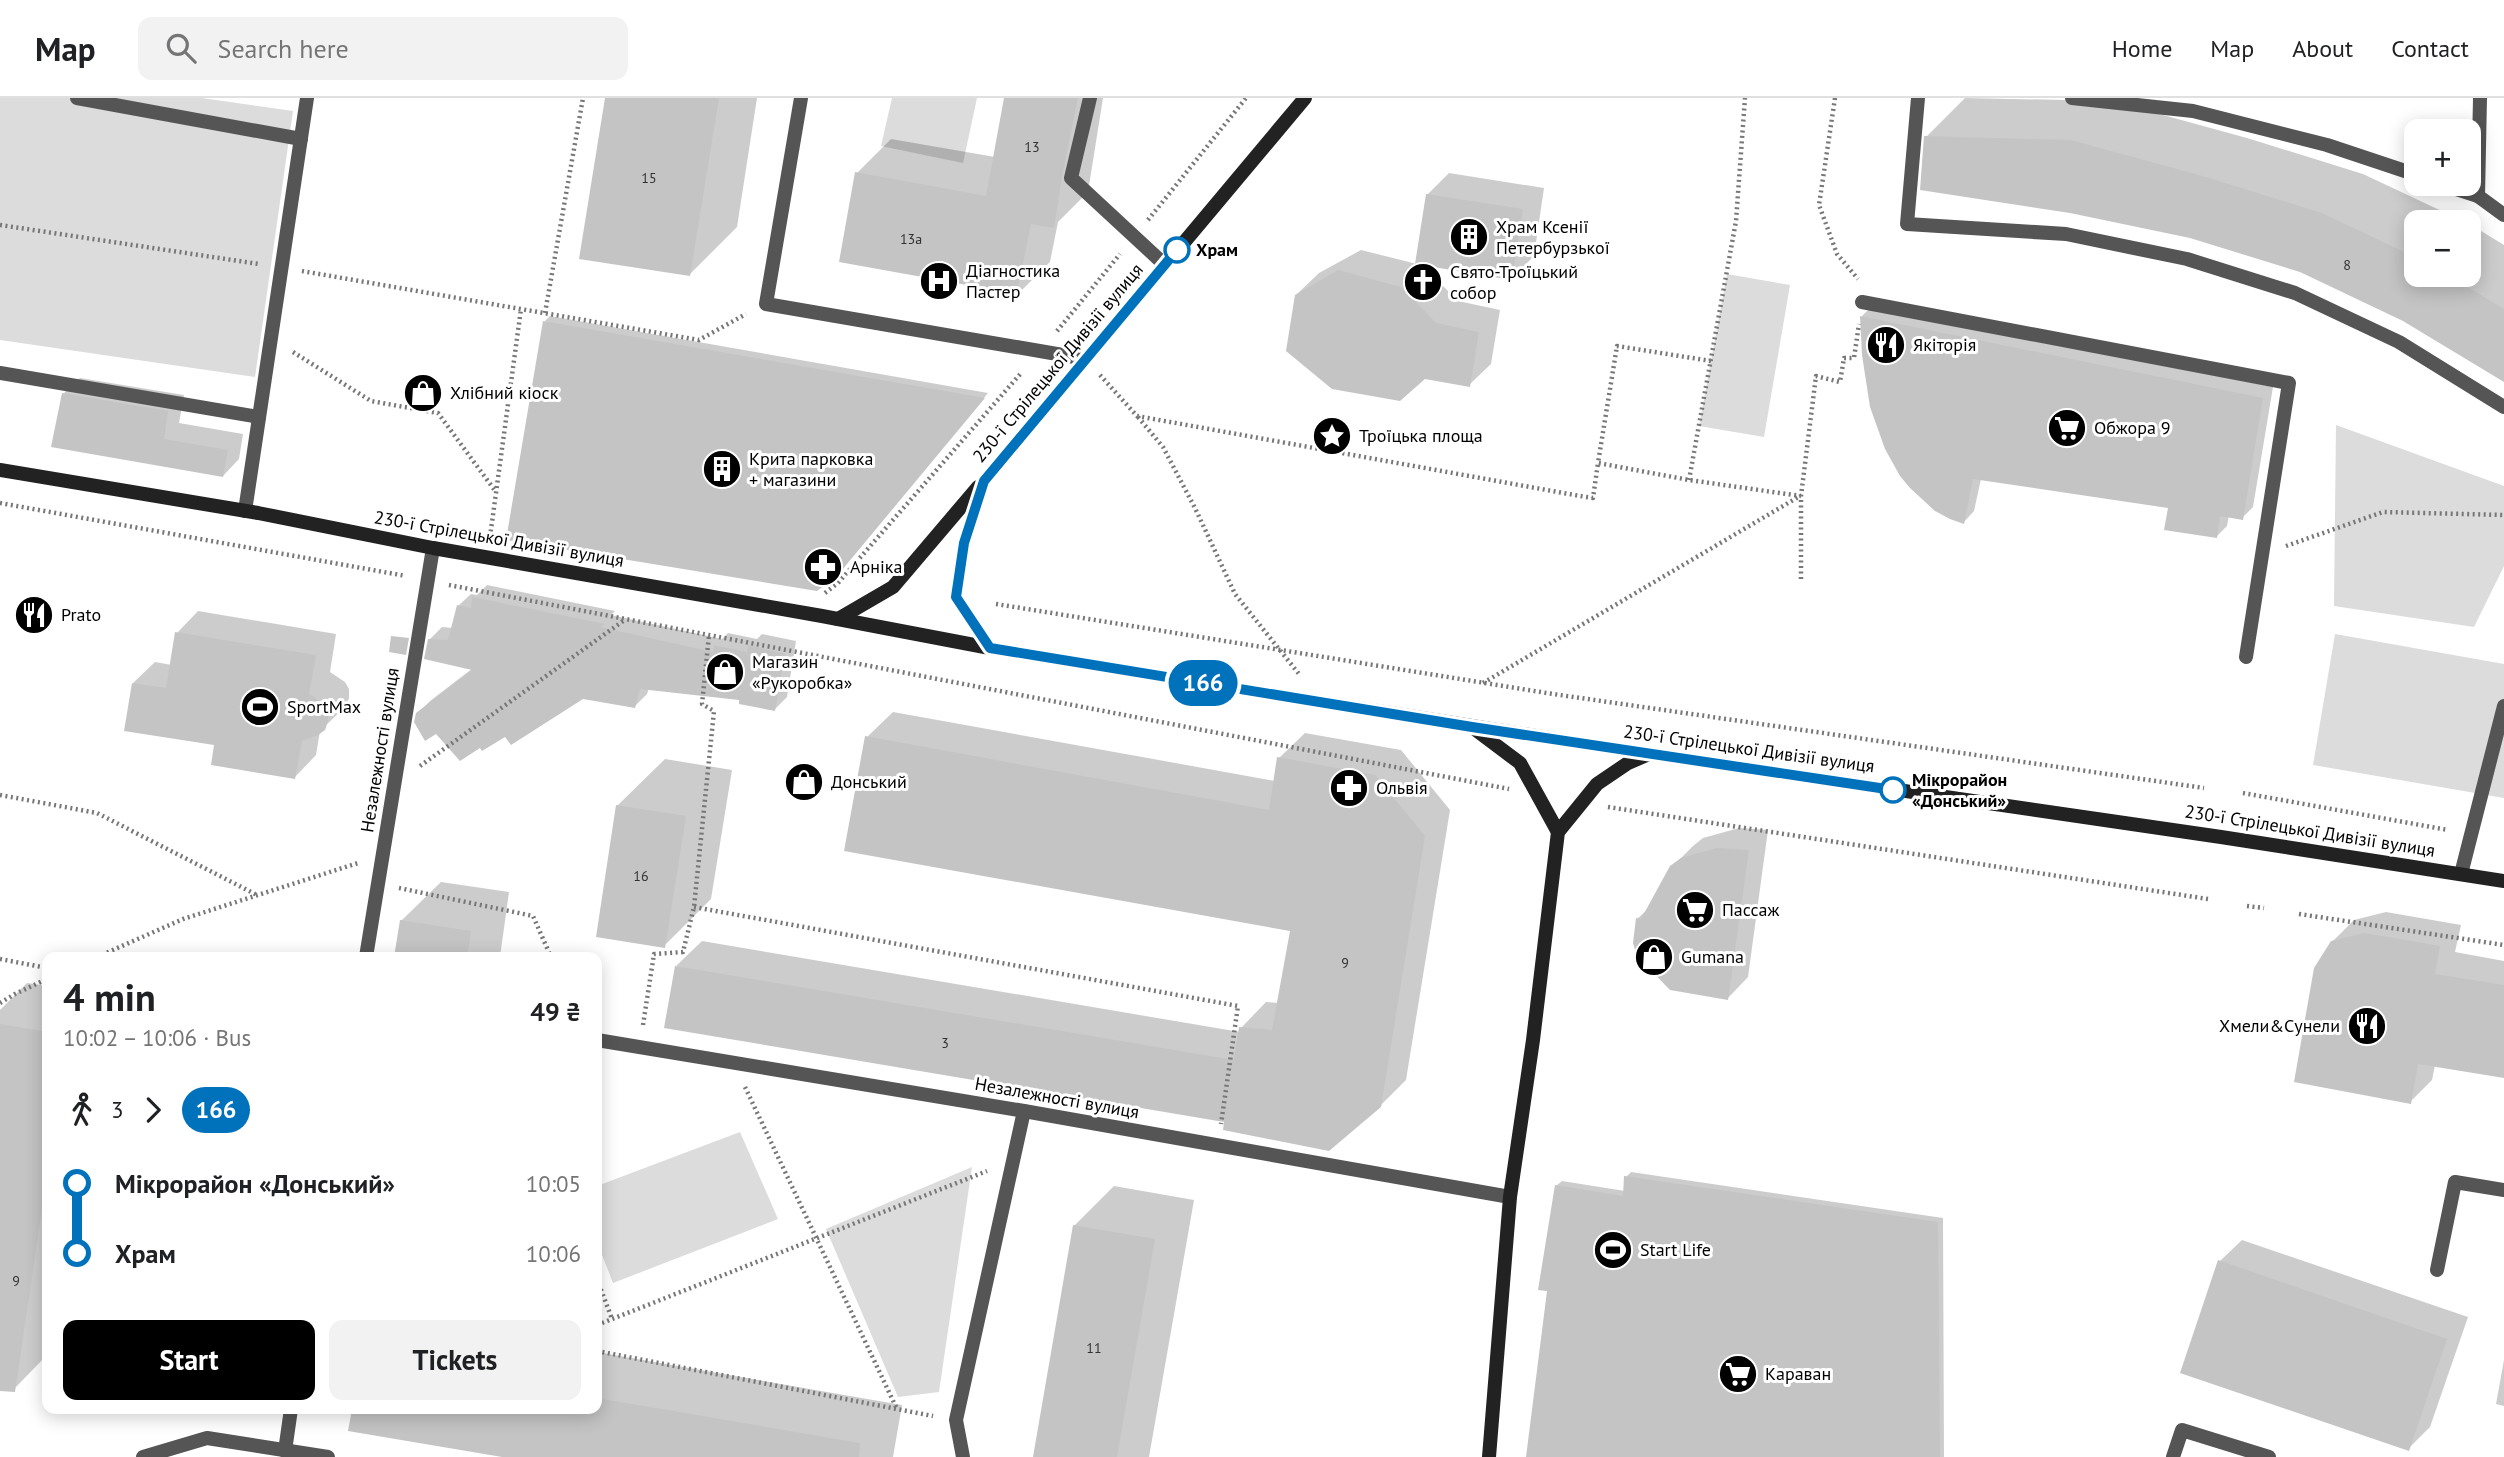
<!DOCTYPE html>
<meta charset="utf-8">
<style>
body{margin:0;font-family:"PT Sans",sans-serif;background:#f2f2f2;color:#202124;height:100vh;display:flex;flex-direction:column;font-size:26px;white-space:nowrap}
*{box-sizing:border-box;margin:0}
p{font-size:23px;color:#757577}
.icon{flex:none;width:38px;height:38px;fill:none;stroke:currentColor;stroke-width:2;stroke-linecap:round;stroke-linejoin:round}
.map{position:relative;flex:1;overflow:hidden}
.details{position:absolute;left:42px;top:854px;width:560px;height:462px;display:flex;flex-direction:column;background:#fff;border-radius:14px;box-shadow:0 4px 18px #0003}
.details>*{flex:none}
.badge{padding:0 14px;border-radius:23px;font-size:24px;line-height:46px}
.fabs{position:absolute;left:2404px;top:21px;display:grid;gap:14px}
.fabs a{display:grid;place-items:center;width:77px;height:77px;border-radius:14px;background:#fff;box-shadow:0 4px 18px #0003;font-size:35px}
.map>.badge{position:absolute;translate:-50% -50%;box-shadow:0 0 0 4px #fff}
.legs{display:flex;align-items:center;gap:10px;height:77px;padding:0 21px;font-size:23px}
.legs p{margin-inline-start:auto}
.headline{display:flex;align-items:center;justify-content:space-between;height:119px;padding:0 21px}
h1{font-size:38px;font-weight:700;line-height:52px}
.button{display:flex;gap:14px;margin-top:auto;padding:14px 21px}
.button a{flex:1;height:80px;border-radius:14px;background:#000;color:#fff;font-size:28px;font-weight:700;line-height:80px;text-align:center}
.button a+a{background:#f2f2f2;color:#202124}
ul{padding:0 21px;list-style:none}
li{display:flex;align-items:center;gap:24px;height:70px;font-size:26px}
li i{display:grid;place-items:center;width:10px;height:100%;margin:0 9px;background:currentColor}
li i::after{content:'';width:18px;height:18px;margin:-9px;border:5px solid;border-radius:50%;background:#fff}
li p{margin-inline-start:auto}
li:first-child i{background:linear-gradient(#0000 50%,currentColor 0)}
li:last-child i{background:linear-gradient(currentColor 50%,#0000 0)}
header{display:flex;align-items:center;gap:42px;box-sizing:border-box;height:98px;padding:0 35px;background:#fff;border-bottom:2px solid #e0e0e0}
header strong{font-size:33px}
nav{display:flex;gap:38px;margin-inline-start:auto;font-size:24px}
.search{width:490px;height:63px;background:#f2f2f2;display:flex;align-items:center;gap:18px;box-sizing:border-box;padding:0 24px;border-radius:14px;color:#757577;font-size:26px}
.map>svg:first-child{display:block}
.green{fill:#dcdcdc}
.shadow{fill:#0003}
.building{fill:#c4c4c4}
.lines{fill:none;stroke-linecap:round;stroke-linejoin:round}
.path{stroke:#777;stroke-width:4.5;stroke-dasharray:2 3.5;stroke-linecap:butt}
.lane{stroke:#555;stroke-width:14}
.street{stroke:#555;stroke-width:14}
.secondary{stroke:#222;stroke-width:14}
.line-1-casing{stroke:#fff;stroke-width:16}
.line-1{stroke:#0072bc;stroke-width:10}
.stop-1-dot{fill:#fff;stroke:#0072bc;stroke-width:3.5}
.labels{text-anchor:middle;stroke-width:6;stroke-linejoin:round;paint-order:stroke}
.number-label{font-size:14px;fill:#313131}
.poi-label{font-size:18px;fill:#000;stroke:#fff;text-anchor:start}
.stop-label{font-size:18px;font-weight:bold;fill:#000;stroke:#fff;text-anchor:start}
.street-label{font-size:18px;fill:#000;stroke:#fff}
</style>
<header>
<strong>Map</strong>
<div class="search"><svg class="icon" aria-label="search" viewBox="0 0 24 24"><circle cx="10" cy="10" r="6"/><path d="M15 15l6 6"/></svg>Search here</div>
<nav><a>Home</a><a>Map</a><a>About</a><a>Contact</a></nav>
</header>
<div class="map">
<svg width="2504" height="1359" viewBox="0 0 2504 1359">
<rect width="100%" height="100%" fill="#fff"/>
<!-- green -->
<g class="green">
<path d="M0,0H202L293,13L255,279L0,242Z"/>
<path d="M892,0H977L963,65L881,48Z"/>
<path d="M1727,176L1790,187L1764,339L1699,328Z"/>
<path d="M2336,327L2504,388V468L2474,529L2334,508Z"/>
<path d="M2335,536L2504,566V700L2313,667Z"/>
<path d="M740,1034L778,1121L613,1185L597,1144V1088Z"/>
<path d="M972,1069L939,1294L898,1299L826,1131Z"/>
</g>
<!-- shadow -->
<g class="shadow">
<path d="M607,0H757L737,129L690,176Z"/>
<path d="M1006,0H1103L1088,94L1058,124L1050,164L1016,198L991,190L857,75L891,41L995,59Z"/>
<path d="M1965,0L2112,3L2247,40L2363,76L2465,124H2417V177H2469V126L2473,128L2504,147V282L2404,222L2300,172L1926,39Z"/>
<path d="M1449,75L1544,90L1534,158L1512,180L1421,166L1458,203L1500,212L1491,266L1469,287L1296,197L1319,175L1361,152L1417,166L1427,97Z"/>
<path d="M1872,208L2273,289L2253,409L2242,420L2229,417L2227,428L2216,439L2170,409L1981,381L1974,413L1964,424L1862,218Z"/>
<path d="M550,218L988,295L842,471L545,223Z"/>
<path d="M80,280L184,297L179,325L243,336L239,361L223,378L63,296Z"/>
<path d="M487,487L615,513L611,517L722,541L728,535L757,541L762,536L796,543L787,599L774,612L741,600L649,590L647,596L635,608L583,599L417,616L430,603L473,570L429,542L442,529L453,530L458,508L471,496L477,497Z"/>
<path d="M198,513L336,536L330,574L345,584L349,591V600L346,608L320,633L316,657L295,679L216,646L133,585L155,564L172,567L177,535Z"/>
<path d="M893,614L1275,683L1279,660L1305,635L1401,652L1450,712L1406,982L1380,1008L1226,1023L676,868L702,843L1240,934L1241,930L1266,904L1279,905L1292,832L867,639Z"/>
<path d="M665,661L732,672L711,801L664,848L618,707Z"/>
<path d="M1739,730L1768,732L1748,879L1728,900L1637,821L1650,809L1672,769L1693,748L1703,740Z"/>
<path d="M441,784L509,794L500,859H396L401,823Z"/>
<path d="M2386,814L2461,827L2455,854L2504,863V979L2435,967L2432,982L2410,1004L2332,844L2354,822Z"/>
<path d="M27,885L47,888V1257L15,1290L0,1287V912Z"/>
<path d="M1631,1074L1943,1120L1944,1359H1528L1549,1191L1556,1088L1562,1083L1625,1093L1626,1079Z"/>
<path d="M1114,1088L1194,1102L1149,1359H1035L1074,1128Z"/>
<path d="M2242,1142L2468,1219L2430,1329L2408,1351L2220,1163Z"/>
<path d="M597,1254L902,1307L893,1359H513L350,1331L353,1311H597Z"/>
<path d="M2504,1262V1308L2496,1306Z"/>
</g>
<!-- building -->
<g class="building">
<path d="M605,0H719L690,178L579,161Z"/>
<path d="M1004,0H1078L1062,78L1054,130L1031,126L1016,200L988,196L989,191L839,164L855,74L986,98Z"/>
<path d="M1924,38L2071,42L2206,79L2322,115L2417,160V177H2448L2504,211V284L2403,223L2300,174L2190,140L2070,115L1920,92Z"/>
<path d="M1426,96L1523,111L1512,182L1415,166Z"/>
<path d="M1338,172L1401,189L1436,225L1479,234L1470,289L1425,281L1400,303L1332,291L1286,253L1295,197Z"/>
<path d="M1860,218L2263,300L2243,422L2220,418L2217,440L2164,432L2168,410L1973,381L1964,426L1950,421L1935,413L1910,390L1900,378L1885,351L1870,309L1862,257Z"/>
<path d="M543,223L985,300L837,478L817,493L506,442Z"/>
<path d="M62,295L168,313L164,341L228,352L223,379L51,349Z"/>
<path d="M472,499L605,526L600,529L713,554L714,547L747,554L748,547L785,556L775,613L739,606V602L640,591L635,610L583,601L511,647L505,639L482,653L480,650L460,663L436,636L425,643L414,624L416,615L472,572L424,561L428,541L448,542L457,507L471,510Z"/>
<path d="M175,534L316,557L309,596L324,606L328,613V623L325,632L318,637L302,643L295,681L211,667L214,647L124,633L132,585L166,590Z"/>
<path d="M391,538L409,540L406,557L389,554Z"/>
<path d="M865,638L1269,712L1277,659L1375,677L1425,738L1381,1009L1329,1053L1223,1032L1224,1024L664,930L675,868L1234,962L1239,929L1272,932L1290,833L844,753Z"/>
<path d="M616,707L686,718L665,850L596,839Z"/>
<path d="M1717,750L1749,752L1728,902L1670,892L1637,858L1633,845L1636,820L1641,821L1670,768L1681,760Z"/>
<path d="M400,822L471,833L467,859H394Z"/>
<path d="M2364,835L2440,848L2435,876L2504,887V980L2418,966L2411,1006L2294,984L2314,870L2331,843Z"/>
<path d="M0,926L47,934V1077L15,1294L0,1293Z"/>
<path d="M1624,1078L1938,1124L1940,1359H1526L1547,1193L1538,1192L1555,1087L1623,1098Z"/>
<path d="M1073,1127L1155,1141L1117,1359H1033Z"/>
<path d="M2218,1162L2447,1241L2409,1353L2180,1275Z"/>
<path d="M597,1300L860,1345L859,1359H502L348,1333L352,1311H597Z"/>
</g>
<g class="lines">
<!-- path -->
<g class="path">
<path d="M1835,0L1819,107L1837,156L1858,181"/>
<path d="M1148,122L1246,0"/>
<path d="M0,127L259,166"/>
<path d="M302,173L699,242L746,216"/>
<path d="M545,215L583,0"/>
<path d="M1057,233L1120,156"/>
<path d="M293,254L371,303L438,315L496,394"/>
<path d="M1711,263L1617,248L1598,365L1689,382L1801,398"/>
<path d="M1100,277L1137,318L1580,398L1593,400L1598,365"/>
<path d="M1138,319L1163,349L1195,410L1235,496L1299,576"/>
<path d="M1689,382L1736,123L1745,0"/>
<path d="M0,405L406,478"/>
<path d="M490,439L521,211"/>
<path d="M2286,448L2383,414L2504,417"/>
<path d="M1801,481V398L1816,278L1840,284L1844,260H1854L1859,226"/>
<path d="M449,487L1509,691"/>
<path d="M825,495L838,485L1022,274"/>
<path d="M996,506L1553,596L2204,690"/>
<path d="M1483,585L1800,398"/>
<path d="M420,668L626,521"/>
<path d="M2243,695L2448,732"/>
<path d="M0,697L97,715L257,797"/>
<path d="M1608,709L2208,801"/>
<path d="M399,790L533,818L551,859"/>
<path d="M2247,808L2264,810"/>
<path d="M694,809L1238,908L1221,1026"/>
<path d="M2299,816L2504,847"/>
<path d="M97,859L183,821L358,765"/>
<path d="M0,861L47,870"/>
<path d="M0,905L15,896L47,881"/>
<path d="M643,927L654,856L683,854L694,809L714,613L702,606L709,537"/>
<path d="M745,989L897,1311"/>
<path d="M597,1181L612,1221"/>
<path d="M597,1227L987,1073"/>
<path d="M597,1253L933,1318"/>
</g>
<!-- lane -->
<g class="lane">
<path d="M77,0L301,41"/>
<path d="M801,0L766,206L1086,261"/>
<path d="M1090,0L1071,80L1165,167"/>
<path d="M1918,0L1907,126L2066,136L2187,161L2295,195L2399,244L2504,309"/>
<path d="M2072,0L2193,13L2327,47L2417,77"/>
<path d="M2480,0L2478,98L2504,117"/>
<path d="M2441,86L2478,98"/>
<path d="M1862,204L2289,285L2246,559"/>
<path d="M0,275L259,319"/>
<path d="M245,413L307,0"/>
<path d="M2461,776L2504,608"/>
<path d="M2437,1172L2455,1084L2504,1092"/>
<path d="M963,1359L956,1322L1024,1013"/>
<path d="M2173,1359L2182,1332L2269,1359"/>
</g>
<!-- street -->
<g class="street">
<path d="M366,859L433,450"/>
<path d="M597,942L1024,1013L1510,1099"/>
<path d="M285,1353L291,1311"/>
<path d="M143,1359L207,1340L328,1359"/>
</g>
<!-- secondary -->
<g class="secondary">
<path d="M0,372L258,415L433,450L822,518L990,550L1321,604L1630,653L2221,739L2504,783"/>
<path d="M838,521L893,489L978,389"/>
<path d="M990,550L956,499L964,445L984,383L1305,0"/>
<path d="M1476,632L1520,665L1558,734"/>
<path d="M1489,1359L1510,1099L1533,942L1558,734L1597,686L1628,665L1649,656"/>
</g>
</g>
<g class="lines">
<!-- line-1 casing -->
<g class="line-1-casing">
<path id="line-1" d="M1177,152L984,383L964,445L956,499L990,550L1472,629L1893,692"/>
</g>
<!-- line-1 -->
<use href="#line-1" class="line-1"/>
</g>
<!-- icons -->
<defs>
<g id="building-disc" transform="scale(2.0125)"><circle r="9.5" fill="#000" stroke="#fff"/><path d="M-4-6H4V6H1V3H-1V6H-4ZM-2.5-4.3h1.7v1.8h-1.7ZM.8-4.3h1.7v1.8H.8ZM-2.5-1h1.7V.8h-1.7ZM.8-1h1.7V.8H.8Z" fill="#fff"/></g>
<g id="hospital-disc" transform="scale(2.0125)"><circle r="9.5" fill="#000" stroke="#fff"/><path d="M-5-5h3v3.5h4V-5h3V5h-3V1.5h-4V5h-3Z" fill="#fff"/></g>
<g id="church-disc" transform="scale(2.0125)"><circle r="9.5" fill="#000" stroke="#fff"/><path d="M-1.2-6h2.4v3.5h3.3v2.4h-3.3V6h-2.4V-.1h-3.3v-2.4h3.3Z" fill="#fff"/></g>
<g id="restaurant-disc" transform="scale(2.0125)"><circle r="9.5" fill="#000" stroke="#fff"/><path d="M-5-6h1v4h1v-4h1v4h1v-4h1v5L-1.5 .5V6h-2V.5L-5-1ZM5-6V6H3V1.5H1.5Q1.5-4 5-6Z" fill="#fff"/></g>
<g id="shop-disc" transform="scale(2.0125)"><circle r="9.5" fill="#000" stroke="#fff"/><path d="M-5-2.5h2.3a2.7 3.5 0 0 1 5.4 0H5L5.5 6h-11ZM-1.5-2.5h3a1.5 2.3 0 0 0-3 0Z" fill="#fff"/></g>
<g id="supermarket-disc" transform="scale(2.0125)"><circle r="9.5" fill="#000" stroke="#fff"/><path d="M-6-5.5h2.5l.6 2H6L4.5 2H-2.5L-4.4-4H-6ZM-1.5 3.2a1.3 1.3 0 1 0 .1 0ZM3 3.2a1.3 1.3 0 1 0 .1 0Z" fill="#fff"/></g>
<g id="sight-disc" transform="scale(2.0125)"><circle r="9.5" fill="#000" stroke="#fff"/><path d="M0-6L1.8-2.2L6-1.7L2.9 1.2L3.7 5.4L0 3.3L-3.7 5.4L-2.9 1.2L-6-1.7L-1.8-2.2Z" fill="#fff"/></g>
<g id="pharmacy-disc" transform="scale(2.0125)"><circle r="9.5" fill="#000" stroke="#fff"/><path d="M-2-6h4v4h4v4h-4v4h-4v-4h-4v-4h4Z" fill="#fff"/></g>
<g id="stadium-disc" transform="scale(2.0125)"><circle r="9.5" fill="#000" stroke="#fff"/><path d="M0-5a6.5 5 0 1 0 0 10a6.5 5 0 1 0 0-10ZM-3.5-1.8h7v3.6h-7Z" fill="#fff"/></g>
</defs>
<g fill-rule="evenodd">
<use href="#building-disc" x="1469" y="139"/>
<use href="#hospital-disc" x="939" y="183"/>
<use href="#church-disc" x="1423" y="184"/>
<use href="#restaurant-disc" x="1886" y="247"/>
<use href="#shop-disc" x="423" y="295"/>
<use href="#supermarket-disc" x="2067" y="330"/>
<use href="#sight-disc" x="1332" y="338"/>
<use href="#building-disc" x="722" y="371"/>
<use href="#pharmacy-disc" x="823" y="469"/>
<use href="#restaurant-disc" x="34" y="517"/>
<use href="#shop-disc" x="725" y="574"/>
<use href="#stadium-disc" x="260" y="609"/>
<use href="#shop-disc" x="804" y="684"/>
<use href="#pharmacy-disc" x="1349" y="690"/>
<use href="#supermarket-disc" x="1695" y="812"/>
<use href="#shop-disc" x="1654" y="859"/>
<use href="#restaurant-disc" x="2367" y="928"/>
<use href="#stadium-disc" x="1613" y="1152"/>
<use href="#supermarket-disc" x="1738" y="1276"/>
</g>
<!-- markers -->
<g class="stop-1-dot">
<circle cx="1177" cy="152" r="12"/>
<circle cx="1893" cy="692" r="12"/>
</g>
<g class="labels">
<!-- number labels -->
<g class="number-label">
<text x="1032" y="54">13</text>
<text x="649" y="85">15</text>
<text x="911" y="146">13а</text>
<text x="2347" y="172">8</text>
<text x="641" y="783">16</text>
<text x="1345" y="870">9</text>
<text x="945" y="950">3</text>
<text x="16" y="1188">9</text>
<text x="1094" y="1255">11</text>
</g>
<!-- poi labels -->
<g class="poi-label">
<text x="1496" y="135">Храм Ксенії<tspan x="1496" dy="21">Петербурзької</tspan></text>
<text x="966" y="179">Діагностика<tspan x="966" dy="21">Пастер</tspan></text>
<text x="1450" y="180">Свято-Троїцький<tspan x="1450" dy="21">собор</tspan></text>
<text x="1913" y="253">Якіторія</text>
<text x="450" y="301">Хлібний кіоск</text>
<text x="2094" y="336">Обжора 9</text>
<text x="1359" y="344">Троїцька площа</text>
<text x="749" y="367">Крита парковка<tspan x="749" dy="21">+ магазини</tspan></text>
<text x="850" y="475">Арніка</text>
<text x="61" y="523">Prato</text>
<text x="752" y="570">Магазин<tspan x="752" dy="21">«Рукоробка»</tspan></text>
<text x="287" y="615">SportMax</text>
<text x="831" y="690">Донський</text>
<text x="1376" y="696">Ольвія</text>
<text x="1722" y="818">Пассаж</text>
<text x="1681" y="865">Gumana</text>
<text x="2340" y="934" text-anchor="end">Хмели&amp;Сунели</text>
<text x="1640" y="1158">Start Life</text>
<text x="1765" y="1282">Караван</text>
</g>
<!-- stop labels -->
<g class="stop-label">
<text x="1196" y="158">Храм</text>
<text x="1912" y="688">Мікрорайон<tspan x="1912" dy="21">«Донський»</tspan></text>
</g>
<!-- street labels -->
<g class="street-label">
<text transform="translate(1058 265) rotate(-50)" y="6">230-ї Стрілецької Дивізії вулиця</text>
<text transform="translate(499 441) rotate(10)" y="6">230-ї Стрілецької Дивізії вулиця</text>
<text transform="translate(1749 651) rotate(8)" y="6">230-ї Стрілецької Дивізії вулиця</text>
<text transform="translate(380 652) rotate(-81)" y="6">Незалежності вулиця</text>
<text transform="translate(2310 733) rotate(9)" y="6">230-ї Стрілецької Дивізії вулиця</text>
<text transform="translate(1057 1000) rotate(10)" y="6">Незалежності вулиця</text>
</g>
</g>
</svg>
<div class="fabs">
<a>+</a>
<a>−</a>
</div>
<b class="badge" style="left:1203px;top:585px;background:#0072bc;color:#fff">166</b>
<section class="details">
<div class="headline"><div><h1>4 min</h1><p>10:02 – 10:06 · Bus</p></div><b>49 ₴</b></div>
<div class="legs"><svg class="icon" aria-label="walk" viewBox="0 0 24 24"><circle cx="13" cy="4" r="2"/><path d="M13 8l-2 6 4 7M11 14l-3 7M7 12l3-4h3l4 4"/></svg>3<svg class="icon" aria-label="forward" viewBox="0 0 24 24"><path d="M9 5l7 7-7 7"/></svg><b class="badge" style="background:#0072bc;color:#fff">166</b></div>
<ul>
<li><i style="color:#0072bc"></i><b>Мікрорайон «Донський»</b><p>10:05</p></li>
<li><i style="color:#0072bc"></i><b>Храм</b><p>10:06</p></li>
</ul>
<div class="button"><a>Start</a><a>Tickets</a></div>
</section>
</div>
